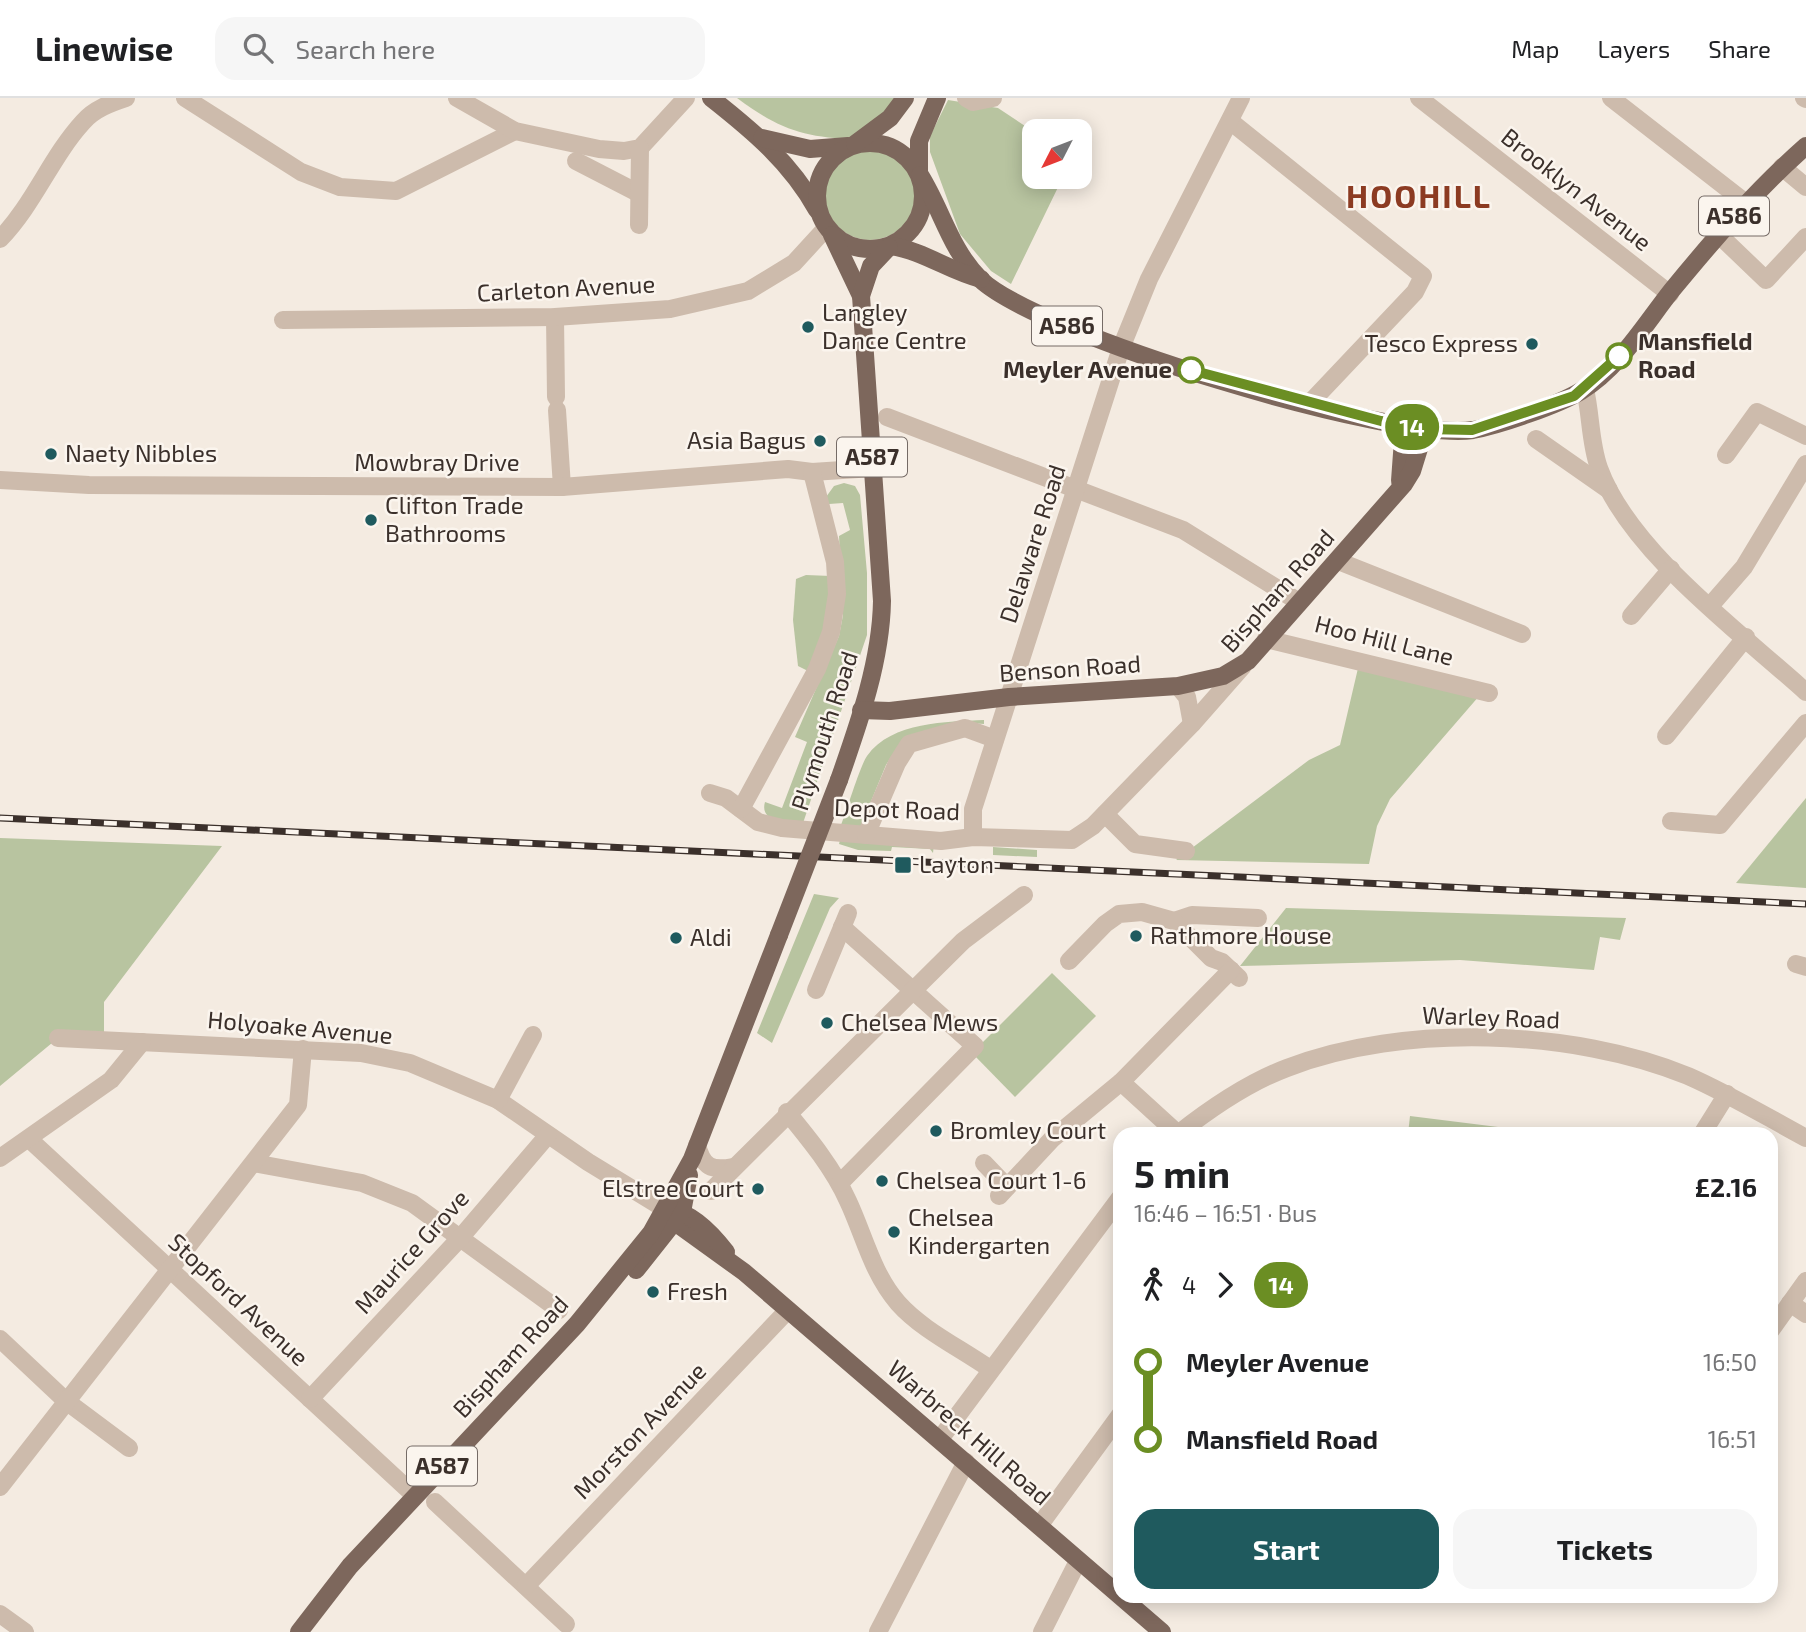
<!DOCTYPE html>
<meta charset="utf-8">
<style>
body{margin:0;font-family:"Exo 2",sans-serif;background:#f6f6f6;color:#202124;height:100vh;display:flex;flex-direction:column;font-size:26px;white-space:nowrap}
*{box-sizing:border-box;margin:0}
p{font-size:23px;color:#757577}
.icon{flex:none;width:38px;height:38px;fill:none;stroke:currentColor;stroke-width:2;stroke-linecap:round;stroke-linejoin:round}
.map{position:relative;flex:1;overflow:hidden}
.side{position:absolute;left:1113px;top:1029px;width:665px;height:476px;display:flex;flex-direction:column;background:#fff;border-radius:21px;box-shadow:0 4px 18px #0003}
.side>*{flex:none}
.badge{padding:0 14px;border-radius:23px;font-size:24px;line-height:46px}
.needle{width:46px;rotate:228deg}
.buttons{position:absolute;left:1022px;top:21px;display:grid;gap:14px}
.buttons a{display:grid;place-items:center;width:70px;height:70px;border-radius:14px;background:#fff;box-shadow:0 4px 18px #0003;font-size:35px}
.map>.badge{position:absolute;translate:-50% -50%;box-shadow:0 0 0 4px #fff}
.legs{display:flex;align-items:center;gap:10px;height:77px;padding:0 21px;font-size:23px}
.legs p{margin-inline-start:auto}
.head{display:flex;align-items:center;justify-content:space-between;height:119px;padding:0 21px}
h1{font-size:38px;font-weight:700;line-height:52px}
.action{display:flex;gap:14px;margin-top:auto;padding:14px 21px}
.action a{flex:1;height:80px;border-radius:21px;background:#1f5a5e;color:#fff;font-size:28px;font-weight:700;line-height:80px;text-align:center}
.action a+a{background:#f6f6f6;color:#202124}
ul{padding:0 21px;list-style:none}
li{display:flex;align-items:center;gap:24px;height:77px;font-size:26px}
li i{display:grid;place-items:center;width:10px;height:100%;margin:0 9px;background:currentColor}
li i::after{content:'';width:18px;height:18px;margin:-9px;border:5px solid;border-radius:50%;background:#fff}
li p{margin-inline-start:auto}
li:first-child i{background:linear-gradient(#0000 50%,currentColor 0)}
li:last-child i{background:linear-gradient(currentColor 50%,#0000 0)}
header{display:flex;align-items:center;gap:42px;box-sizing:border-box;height:98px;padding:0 35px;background:#fff;border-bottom:2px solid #e0e0e0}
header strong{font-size:33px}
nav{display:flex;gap:38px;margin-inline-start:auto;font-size:24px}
.search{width:490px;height:63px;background:#f6f6f6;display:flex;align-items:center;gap:18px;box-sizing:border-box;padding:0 24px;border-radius:21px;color:#757577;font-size:26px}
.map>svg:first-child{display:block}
.green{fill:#b8c4a0}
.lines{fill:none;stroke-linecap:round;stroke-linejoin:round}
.minor{stroke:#cdbbac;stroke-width:18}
.major{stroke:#7d675c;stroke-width:18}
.rail-casing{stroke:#3b302b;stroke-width:7}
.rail{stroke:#fbf5ee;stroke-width:4.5;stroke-dasharray:13;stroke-linecap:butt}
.major-bridge{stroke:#7d675c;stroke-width:18}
.line-1-casing{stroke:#fff;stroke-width:16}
.line-1{stroke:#6b8e23;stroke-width:10}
.poi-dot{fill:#1f5a5e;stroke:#fbf5ee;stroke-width:2.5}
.stop-1-dot{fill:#fff;stroke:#6b8e23;stroke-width:3.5}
.labels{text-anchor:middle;stroke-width:5;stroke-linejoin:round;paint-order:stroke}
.shield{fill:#fbf5ee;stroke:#756b66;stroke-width:2}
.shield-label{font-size:23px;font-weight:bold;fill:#3b302b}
.street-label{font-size:24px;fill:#3b302b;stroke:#fbf5ee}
.poi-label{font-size:24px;fill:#3b302b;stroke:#fbf5ee;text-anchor:start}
.stop-label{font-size:24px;font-weight:bold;fill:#3b302b;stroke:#fbf5ee;text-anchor:start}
.district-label{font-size:32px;font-weight:bold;letter-spacing:2px;fill:#8c3b22;stroke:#fbf5ee}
</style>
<header>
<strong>Linewise</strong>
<div class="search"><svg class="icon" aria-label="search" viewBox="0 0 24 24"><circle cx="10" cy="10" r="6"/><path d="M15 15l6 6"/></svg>Search here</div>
<nav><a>Map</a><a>Layers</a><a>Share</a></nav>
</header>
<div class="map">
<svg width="1806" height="1534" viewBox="0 0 1806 1534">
<rect width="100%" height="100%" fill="#f4ebe1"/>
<!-- green -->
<g class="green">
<path d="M737,0H905L856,41C804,40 779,31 737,0Z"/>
<path d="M948,2L998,10L1034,34V79H1063L1011,186L991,173L960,136L930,54V38Z"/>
<circle cx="870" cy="97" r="45"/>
<path d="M844,385L855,388L860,397L867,475V537L802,728C787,725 759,724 765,704L782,710L807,644L795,639L839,538L843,517L839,438L850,432L843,405L829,406L826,399L834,388Z"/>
<path d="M806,477L831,478L827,530L808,573L798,568L793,522L796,481Z"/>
<path d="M1359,566L1480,597L1390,701L1377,728L1369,766L1176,762L1309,662L1340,647Z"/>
<path d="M984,622V626L971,625L898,648L886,667L860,730H840C846,715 860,668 867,658C892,623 947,624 984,622Z"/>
<path d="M1806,700V790L1736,785Z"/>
<path d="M0,740L222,748L104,904V941L58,940L0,988Z"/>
<path d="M840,742L934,746L933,755L930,751L892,749L891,753L858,752L839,746Z"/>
<path d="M993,749L1037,752V759L993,757Z"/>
<path d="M814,796L839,800L830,810L772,945L757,935Z"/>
<path d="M1286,810L1626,820L1620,842L1600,839L1594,872L1460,862L1240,868Z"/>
<path d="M1052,875L1096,918L1015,999L972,955Z"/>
<path d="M1410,1018L1553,1036H1408Z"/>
</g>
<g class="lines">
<!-- minor -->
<g class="minor">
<path d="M185,0L301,74L340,89L396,93L515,33"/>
<path d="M457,0L515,33L599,51L624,53L640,50L686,0"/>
<path d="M966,0L973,4L993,0"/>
<path d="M1419,0L1670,196"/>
<path d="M1611,0L1746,105"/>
<path d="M1804,0L1806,1"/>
<path d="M1230,23L1423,178L1415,194L1309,306"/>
<path d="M576,63L638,95"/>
<path d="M1782,69L1806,89"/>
<path d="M639,127L640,50"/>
<path d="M1718,136L1766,182L1806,139"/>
<path d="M0,141C34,106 51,59 83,24C94,11 111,5 126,0"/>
<path d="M555,219L556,299"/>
<path d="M283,222L555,219L670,211L748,193L794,165L826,130"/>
<path d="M1585,291C1591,317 1590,345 1599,370C1629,453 1741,535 1806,594"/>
<path d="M557,312L562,389"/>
<path d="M887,319L1183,432L1299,504"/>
<path d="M1536,341L1609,392"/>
<path d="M1726,357L1757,314L1806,338"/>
<path d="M0,382L89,387L562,389L788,371L812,374L873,370"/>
<path d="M1338,463L1522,536"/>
<path d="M1710,508L1744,469L1806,366"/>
<path d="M1631,518L1671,471"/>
<path d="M1266,541L1489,595"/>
<path d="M1178,588L1187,599L1192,626"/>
<path d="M1666,638L1746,539"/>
<path d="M710,695L726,700L758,724L782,730L941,743L973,739L1072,742L1093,728L1192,626L1243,568"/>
<path d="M741,711L817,571L831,534L837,496L835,464L812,374"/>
<path d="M1105,716L1135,746L1186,753"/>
<path d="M1671,723L1720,727L1806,625"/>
<path d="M866,737L897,665L909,646L965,630L995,641"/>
<path d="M973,739V711L1121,250L1149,181L1241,0"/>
<path d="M1174,823L1192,817L1258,820"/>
<path d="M1069,863L1105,826L1119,816L1142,814L1174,823L1211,860L1222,864L1239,880"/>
<path d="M1796,866L1806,869"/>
<path d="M816,892L848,815"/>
<path d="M58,940L361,955L410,965L498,1002L588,1064L665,1111"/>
<path d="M1121,984L1178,1036"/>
<path d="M498,1002L533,937"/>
<path d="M787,1014C810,1042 833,1070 848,1103C864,1137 872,1175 898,1205C922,1232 960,1250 990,1271"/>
<path d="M1178,1036C1211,1010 1247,985 1287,970C1403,925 1574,931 1688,978C1729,996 1767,1019 1806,1040"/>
<path d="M1702,1036L1727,996"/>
<path d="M29,1041L414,1397"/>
<path d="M697,1047C703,1069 711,1073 733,1069"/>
<path d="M0,1060L111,982L142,944"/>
<path d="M254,1065L362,1085L412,1105L559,1212"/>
<path d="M984,1065L1007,1089"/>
<path d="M840,1085L975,948L842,829"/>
<path d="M711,1093L963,843L1024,797"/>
<path d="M999,1098L1052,1041L1121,984L1231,872"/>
<path d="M1790,1205L1806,1216"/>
<path d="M1771,1232L1806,1183"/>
<path d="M0,1241L66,1303L129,1350"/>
<path d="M310,1301L461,1139L548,1037"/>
<path d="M940,1341L1120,1100"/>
<path d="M0,1389L298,1007L303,951"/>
<path d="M435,1404L566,1526"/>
<path d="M1039,1428L1120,1317"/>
<path d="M526,1488L788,1212"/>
<path d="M0,1516L25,1534"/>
<path d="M878,1534L966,1364"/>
<path d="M1042,1534L1078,1463"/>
</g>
<!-- major -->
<g class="major">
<path d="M711,0C753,33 791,65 817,112"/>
<path d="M762,40L810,51L848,48"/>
<circle cx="870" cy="98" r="53"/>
<path d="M855,46L890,20L905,0"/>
<path d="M919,75V43L937,0"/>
<path d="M920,77C942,112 950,151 980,181C1038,237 1393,344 1473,332C1500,327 1558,307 1581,293C1619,270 1645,226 1672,192C1714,141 1756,92 1806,48"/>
<path d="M832,137L861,198L882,503C881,563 859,625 839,682"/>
<path d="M891,148C924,153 949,173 981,181"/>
<path d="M861,198L871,168L889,149"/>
<path d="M1400,383L1404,328"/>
<path d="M861,612L890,613L1009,599L1178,588L1223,578L1248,563L1404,386L1412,373L1425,331"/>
<path d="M665,1111L676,1125L744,1174L1162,1534"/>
<path d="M672,1112C694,1116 713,1137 726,1154"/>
<path d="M636,1172L682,1114L689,1077"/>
<path d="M299,1534L350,1468L577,1226L651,1135L692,1061L779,837"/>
</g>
<!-- rail casing -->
<g class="rail-casing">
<path id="rail" d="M0,720L1806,806"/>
</g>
<!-- rail -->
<use href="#rail" class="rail"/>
<!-- major-bridge -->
<path class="major-bridge" d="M779,837L839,682"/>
</g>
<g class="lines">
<!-- line-1 casing -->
<g class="line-1-casing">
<path id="line-1" d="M1191,272L1381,323L1425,331L1472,332L1574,298L1619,258"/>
</g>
<!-- line-1 -->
<use href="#line-1" class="line-1"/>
</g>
<!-- markers -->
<g class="poi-dot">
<circle cx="808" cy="229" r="7"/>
<circle cx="1532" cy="246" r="7"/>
<circle cx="820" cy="343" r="7"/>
<circle cx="51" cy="356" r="7"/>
<circle cx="371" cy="422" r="7"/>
<rect x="894" y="758" width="18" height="18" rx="3.5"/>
<circle cx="1136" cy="838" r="7"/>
<circle cx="676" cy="840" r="7"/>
<circle cx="827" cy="925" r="7"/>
<circle cx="936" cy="1033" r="7"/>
<circle cx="882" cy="1083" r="7"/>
<circle cx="758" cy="1091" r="7"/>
<circle cx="894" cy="1134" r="7"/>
<circle cx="653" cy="1194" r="7"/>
</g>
<g class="stop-1-dot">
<circle cx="1619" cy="258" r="12"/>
<circle cx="1191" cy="272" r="12"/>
</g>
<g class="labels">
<!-- shield labels -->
<g class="shield">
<rect x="1699" y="98.5" width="70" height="39" rx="5"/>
<rect x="1032" y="208.5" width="70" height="39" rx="5"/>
<rect x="837" y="339.5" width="70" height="39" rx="5"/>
<rect x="407" y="1348.5" width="70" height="39" rx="5"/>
</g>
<g class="shield-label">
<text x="1734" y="126">A586</text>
<text x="1067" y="236">A586</text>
<text x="872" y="367">A587</text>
<text x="442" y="1376">A587</text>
</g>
<!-- street labels -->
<g class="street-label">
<text transform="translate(1576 92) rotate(38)" y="8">Brooklyn Avenue</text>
<text transform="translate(566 191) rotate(-3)" y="8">Carleton Avenue</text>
<text x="437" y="373">Mowbray Drive</text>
<text transform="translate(1033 446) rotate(-72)" y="8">Delaware Road</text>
<text transform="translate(1278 493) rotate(-48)" y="8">Bispham Road</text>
<text transform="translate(1384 543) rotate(14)" y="8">Hoo Hill Lane</text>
<text transform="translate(1070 571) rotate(-4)" y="8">Benson Road</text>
<text transform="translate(825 633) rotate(-72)" y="8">Plymouth Road</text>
<text transform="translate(897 712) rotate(2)" y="8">Depot Road</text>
<text transform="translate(1491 920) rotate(2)" y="8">Warley Road</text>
<text transform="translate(300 930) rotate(5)" y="8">Holyoake Avenue</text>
<text transform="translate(412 1154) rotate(-48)" y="8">Maurice Grove</text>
<text transform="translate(238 1202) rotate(43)" y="8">Stopford Avenue</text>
<text transform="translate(511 1259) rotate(-47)" y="8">Bispham Road</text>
<text transform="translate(640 1333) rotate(-46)" y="8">Morston Avenue</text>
<text transform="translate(969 1335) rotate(41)" y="8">Warbreck Hill Road</text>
</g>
<!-- poi labels -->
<g class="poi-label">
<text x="822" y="223">Langley<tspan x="822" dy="28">Dance Centre</tspan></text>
<text x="1518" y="254" text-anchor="end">Tesco Express</text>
<text x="806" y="351" text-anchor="end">Asia Bagus</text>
<text x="65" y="364">Naety Nibbles</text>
<text x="385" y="416">Clifton Trade<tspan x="385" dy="28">Bathrooms</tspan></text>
<text x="919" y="775">Layton</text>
<text x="1150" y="846">Rathmore House</text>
<text x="690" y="848">Aldi</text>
<text x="841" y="933">Chelsea Mews</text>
<text x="950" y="1041">Bromley Court</text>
<text x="896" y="1091">Chelsea Court 1-6</text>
<text x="744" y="1099" text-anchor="end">Elstree Court</text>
<text x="908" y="1128">Chelsea<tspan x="908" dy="28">Kindergarten</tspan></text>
<text x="667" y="1202">Fresh</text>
</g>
<!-- stop labels -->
<g class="stop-label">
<text x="1638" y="252">Mansfield<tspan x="1638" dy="28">Road</tspan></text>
<text x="1172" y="280" text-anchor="end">Meyler Avenue</text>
</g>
<!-- district labels -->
<g class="district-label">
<text x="1419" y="110">HOOHILL</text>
</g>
</g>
</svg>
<div class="buttons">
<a><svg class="needle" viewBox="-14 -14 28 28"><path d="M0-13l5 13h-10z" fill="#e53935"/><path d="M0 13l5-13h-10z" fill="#757577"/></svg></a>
</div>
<b class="badge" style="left:1412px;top:329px;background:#6b8e23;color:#fff">14</b>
<section class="side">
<div class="head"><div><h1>5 min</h1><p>16:46 – 16:51 · Bus</p></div><b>£2.16</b></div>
<div class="legs"><svg class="icon" aria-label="walk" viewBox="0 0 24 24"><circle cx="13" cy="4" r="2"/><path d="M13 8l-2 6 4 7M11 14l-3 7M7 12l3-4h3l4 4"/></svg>4<svg class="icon" aria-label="forward" viewBox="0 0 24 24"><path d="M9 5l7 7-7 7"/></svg><b class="badge" style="background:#6b8e23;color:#fff">14</b></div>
<ul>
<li><i style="color:#6b8e23"></i><b>Meyler Avenue</b><p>16:50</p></li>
<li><i style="color:#6b8e23"></i><b>Mansfield Road</b><p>16:51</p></li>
</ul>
<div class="action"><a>Start</a><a>Tickets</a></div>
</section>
</div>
